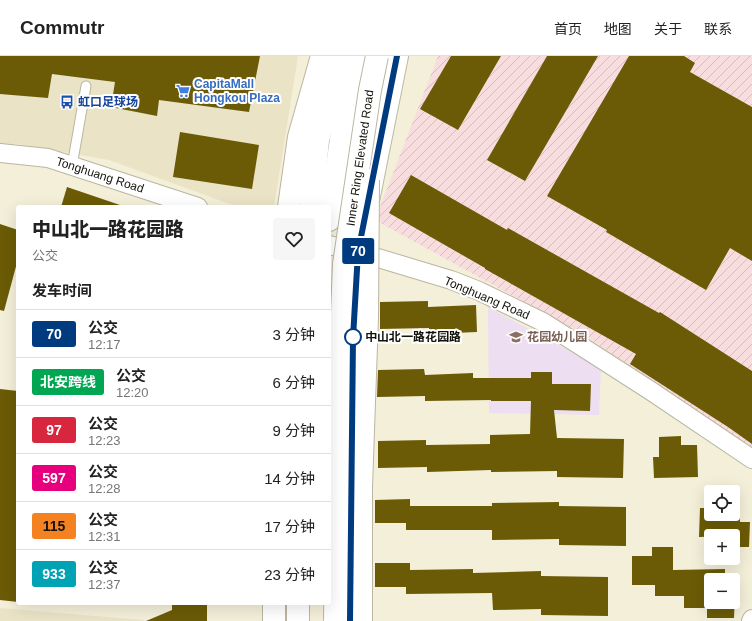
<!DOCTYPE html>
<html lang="zh">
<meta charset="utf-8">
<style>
body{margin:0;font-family:Helvetica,"Noto Sans SC",sans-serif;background:#f6f6f6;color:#222;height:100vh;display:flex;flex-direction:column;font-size:15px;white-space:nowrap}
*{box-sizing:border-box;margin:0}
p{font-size:13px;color:#767676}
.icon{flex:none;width:22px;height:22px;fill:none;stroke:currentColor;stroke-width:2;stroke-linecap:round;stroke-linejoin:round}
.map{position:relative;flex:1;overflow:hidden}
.drawer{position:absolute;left:16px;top:149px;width:315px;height:400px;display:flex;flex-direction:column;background:#fff;border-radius:4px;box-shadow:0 4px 16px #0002}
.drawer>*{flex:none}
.badge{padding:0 8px;border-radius:3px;font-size:14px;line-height:26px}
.buttons{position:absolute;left:704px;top:429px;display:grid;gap:8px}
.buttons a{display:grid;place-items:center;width:36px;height:36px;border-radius:4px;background:#fff;box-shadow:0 4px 16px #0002;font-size:20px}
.map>.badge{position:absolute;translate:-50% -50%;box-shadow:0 0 0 2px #fff}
h2{padding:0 16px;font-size:15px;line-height:36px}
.round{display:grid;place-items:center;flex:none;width:42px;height:42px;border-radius:4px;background:#f6f6f6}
.summary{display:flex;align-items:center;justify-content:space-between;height:68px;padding:0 16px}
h1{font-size:19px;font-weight:800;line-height:30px}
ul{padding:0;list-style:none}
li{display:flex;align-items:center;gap:12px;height:48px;padding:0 16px;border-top:1px solid #e0e0e0}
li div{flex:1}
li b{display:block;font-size:15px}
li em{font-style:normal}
li .badge{min-width:44px;font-weight:700;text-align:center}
header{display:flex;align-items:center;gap:24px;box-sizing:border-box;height:56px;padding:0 20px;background:#fff;border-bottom:1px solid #e0e0e0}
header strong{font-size:19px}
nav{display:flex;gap:22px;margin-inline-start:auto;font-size:14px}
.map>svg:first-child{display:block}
.built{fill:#eae3c6}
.industrial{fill:url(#industrial-furrows)}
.education{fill:#eddef1}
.building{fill:#6b5b06}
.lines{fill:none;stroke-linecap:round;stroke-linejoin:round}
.lane-casing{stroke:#bab6a1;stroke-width:11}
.street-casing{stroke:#bab6a1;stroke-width:20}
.primary-casing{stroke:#bab6a1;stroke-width:24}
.highway-casing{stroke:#bab6a1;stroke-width:24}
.lane{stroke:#fff;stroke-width:9}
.street{stroke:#fff;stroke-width:18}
.primary{stroke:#fff;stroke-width:22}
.highway{stroke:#fff;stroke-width:22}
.highway-bridge-casing{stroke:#bab6a1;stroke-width:24;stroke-linecap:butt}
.highway-bridge{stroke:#fff;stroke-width:22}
.line-casing{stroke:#fff;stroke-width:9}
.line{stroke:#003b80;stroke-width:6}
.stop-dot{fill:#fff;stroke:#003b80;stroke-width:2}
.labels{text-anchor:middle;stroke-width:4;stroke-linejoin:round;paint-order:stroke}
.shop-label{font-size:12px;font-weight:bold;fill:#366cbe;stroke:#fff;text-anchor:start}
.transit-label{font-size:12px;font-weight:bold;fill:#164399;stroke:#fff;text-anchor:start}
.street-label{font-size:12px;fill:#13120a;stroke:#fff}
.stop-label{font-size:12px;font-weight:bold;fill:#13120a;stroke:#fff;text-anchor:start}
.education-label{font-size:12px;font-weight:bold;fill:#785e54;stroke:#fff;text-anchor:start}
</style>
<header>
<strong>Commutr</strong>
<nav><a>首页</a><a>地图</a><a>关于</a><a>联系</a></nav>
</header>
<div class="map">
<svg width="752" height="565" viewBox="0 0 752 565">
<defs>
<pattern id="industrial-furrows" width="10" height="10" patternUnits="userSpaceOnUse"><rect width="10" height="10" fill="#f8ddde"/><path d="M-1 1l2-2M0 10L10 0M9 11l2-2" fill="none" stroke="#d4bdbd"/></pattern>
</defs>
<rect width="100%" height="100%" fill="#f4efd9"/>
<!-- built -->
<g class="built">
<path d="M0,0H298L274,151H238L109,104L17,88H0Z"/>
<path d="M0,552L144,564V565H0Z"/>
</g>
<!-- industrial -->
<path class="industrial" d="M438,0H752V393L584,279L375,164Z"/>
<!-- education -->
<path class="education" d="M488,251L601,312L599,359L489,357Z"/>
<!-- building -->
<g class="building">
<path d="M0,0H260L249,56L159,44L157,60L111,51L115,26L52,18L48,42L0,38Z"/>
<path d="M451,0H501L458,74L420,53Z"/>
<path d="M547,0H598L525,125L487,104Z"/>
<path d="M629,0H684L695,7L690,16L752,51V205L730,192L706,234L606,176L607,174L547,140Z"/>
<path d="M180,76L259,89L252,133L173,121Z"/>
<path d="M411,119L507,174L508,172L659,257L660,256L752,315V388L728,371L630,308L636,298L485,213V212L389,157Z"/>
<path d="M67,131L120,149L119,151H61Z"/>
<path d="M0,168L18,174V203L4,255L0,254Z"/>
<path d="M428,245V251L476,249L477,276L429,278V272L380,273V246Z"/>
<path d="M424,313L425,319L473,317V322H531V316H552V328H591L590,355L554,354L557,382L624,383L623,422L557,421V415L491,416V414L427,416V411L378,412V385L426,384V389L490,388V379L530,378L531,345H491V344L425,345V340L377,341L378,314Z"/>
<path d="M0,333L18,335V546L0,544Z"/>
<path d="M681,380V389H697L698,421L654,422L653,401H659V381Z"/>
<path d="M410,443V450H492V447L559,446V450L626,451V490L559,489V483L492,484V474H406V467H375V444Z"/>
<path d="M700,452H711V458H733V452H740V466H750L749,491H733V480L699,481Z"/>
<path d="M652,491H673V514L725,513V524H711V546H733V536H735L734,562H707V552H684V540H655V529H632V500H652Z"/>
<path d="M375,507H410V514L473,513V517L541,515V520L608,521V560L541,559V553L493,554L492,537L406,538V531H375Z"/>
<path d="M172,547H207V565H146L172,554Z"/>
</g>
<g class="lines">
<!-- lane casing -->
<g class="lane-casing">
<path id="lane" d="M72,110L86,30"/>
</g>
<!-- street casing -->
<g class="street-casing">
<g id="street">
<path d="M0,97L48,102L198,151"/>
<path d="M329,189L358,196L451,224L479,235L543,266L584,292L651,335L752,403"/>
<path d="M751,565L752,563"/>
</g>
</g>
<!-- primary casing -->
<g class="primary-casing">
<g id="primary">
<path d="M368,145L397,0"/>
<path d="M289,151L299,81L322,0"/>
<path d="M352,400L353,282L358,196"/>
<path d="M274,565V547"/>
</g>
</g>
<!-- highway casing -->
<g class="highway-casing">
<g id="highway">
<path d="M311,151L318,84L340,0"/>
<path d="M329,164L346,50L358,0"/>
<path d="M298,547V565"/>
</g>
</g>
<!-- lane -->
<use href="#lane" class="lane"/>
<!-- street -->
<use href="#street" class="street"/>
<!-- primary -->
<use href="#primary" class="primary"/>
<!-- highway -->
<use href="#highway" class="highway"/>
<!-- highway-bridge casing -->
<g class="highway-bridge-casing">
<g id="highway-bridge">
<path d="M335,565L338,356L344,208L370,34L377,0"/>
<path d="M361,565V431L367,261L368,124"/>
</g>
</g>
<!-- highway-bridge -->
<use href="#highway-bridge" class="highway-bridge"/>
</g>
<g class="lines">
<!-- line casing -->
<g class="line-casing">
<path id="line" d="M350,565L353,282L358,196L397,0"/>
</g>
<!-- line -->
<use href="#line" class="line"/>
</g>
<!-- icons -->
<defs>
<g id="supermarket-bare" transform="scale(1.08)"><path d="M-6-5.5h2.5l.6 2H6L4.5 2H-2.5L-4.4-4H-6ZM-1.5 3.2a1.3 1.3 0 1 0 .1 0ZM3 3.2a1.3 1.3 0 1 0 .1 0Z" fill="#3f7fe0" stroke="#fff" stroke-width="2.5" paint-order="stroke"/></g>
<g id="bus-bare" transform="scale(1.08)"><path d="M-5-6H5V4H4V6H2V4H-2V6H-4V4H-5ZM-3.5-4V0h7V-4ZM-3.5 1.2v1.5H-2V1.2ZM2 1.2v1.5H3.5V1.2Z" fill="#1a4fb4" stroke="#fff" stroke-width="2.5" paint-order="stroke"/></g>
<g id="school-bare" transform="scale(1.08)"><path d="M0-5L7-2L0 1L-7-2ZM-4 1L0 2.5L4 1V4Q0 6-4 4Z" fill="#8d6e63" stroke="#fff" stroke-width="2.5" paint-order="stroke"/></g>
</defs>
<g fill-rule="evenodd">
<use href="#supermarket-bare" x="183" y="35"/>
<use href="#bus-bare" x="67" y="46"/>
<use href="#school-bare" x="516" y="281"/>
</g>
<!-- markers -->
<circle class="stop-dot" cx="353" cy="281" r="8"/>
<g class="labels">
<!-- shop labels -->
<g class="shop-label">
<text x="194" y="32">CapitaMall<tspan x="194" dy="14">Hongkou Plaza</tspan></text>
</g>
<!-- transit labels -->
<g class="transit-label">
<text x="78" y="50">虹口足球场</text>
</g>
<!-- street labels -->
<g class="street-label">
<text transform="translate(360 102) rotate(-82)" y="4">Inner Ring Elevated Road</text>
<text transform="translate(100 119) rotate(18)" y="4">Tonghuang Road</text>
<text transform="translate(487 242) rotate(23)" y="4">Tonghuang Road</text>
</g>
<!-- stop labels -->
<g class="stop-label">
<text x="365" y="285">中山北一路花园路</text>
</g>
<!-- education labels -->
<g class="education-label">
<text x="527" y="285">花园幼儿园</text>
</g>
</g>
</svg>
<div class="buttons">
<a><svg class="icon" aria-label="locate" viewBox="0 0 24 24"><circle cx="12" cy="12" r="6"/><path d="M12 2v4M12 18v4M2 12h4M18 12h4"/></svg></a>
<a>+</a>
<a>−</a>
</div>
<b class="badge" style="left:358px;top:195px;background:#003b80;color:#fff">70</b>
<section class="drawer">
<div class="summary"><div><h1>中山北一路花园路</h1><p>公交</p></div><a class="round"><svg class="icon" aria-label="heart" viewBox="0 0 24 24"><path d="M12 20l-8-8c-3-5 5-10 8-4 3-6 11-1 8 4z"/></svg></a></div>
<h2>发车时间</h2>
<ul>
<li><span class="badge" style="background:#003b80;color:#fff">70</span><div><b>公交</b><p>12:17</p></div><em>3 分钟</em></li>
<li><span class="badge" style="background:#00a651;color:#fff">北安跨线</span><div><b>公交</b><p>12:20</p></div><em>6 分钟</em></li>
<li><span class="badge" style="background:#d7263d;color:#fff">97</span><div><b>公交</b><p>12:23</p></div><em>9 分钟</em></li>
<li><span class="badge" style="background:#e6007e;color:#fff">597</span><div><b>公交</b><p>12:28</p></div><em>14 分钟</em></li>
<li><span class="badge" style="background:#f58220;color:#111">115</span><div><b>公交</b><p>12:31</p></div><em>17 分钟</em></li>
<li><span class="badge" style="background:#00a3b4;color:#fff">933</span><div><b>公交</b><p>12:37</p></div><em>23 分钟</em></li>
</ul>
</section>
</div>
